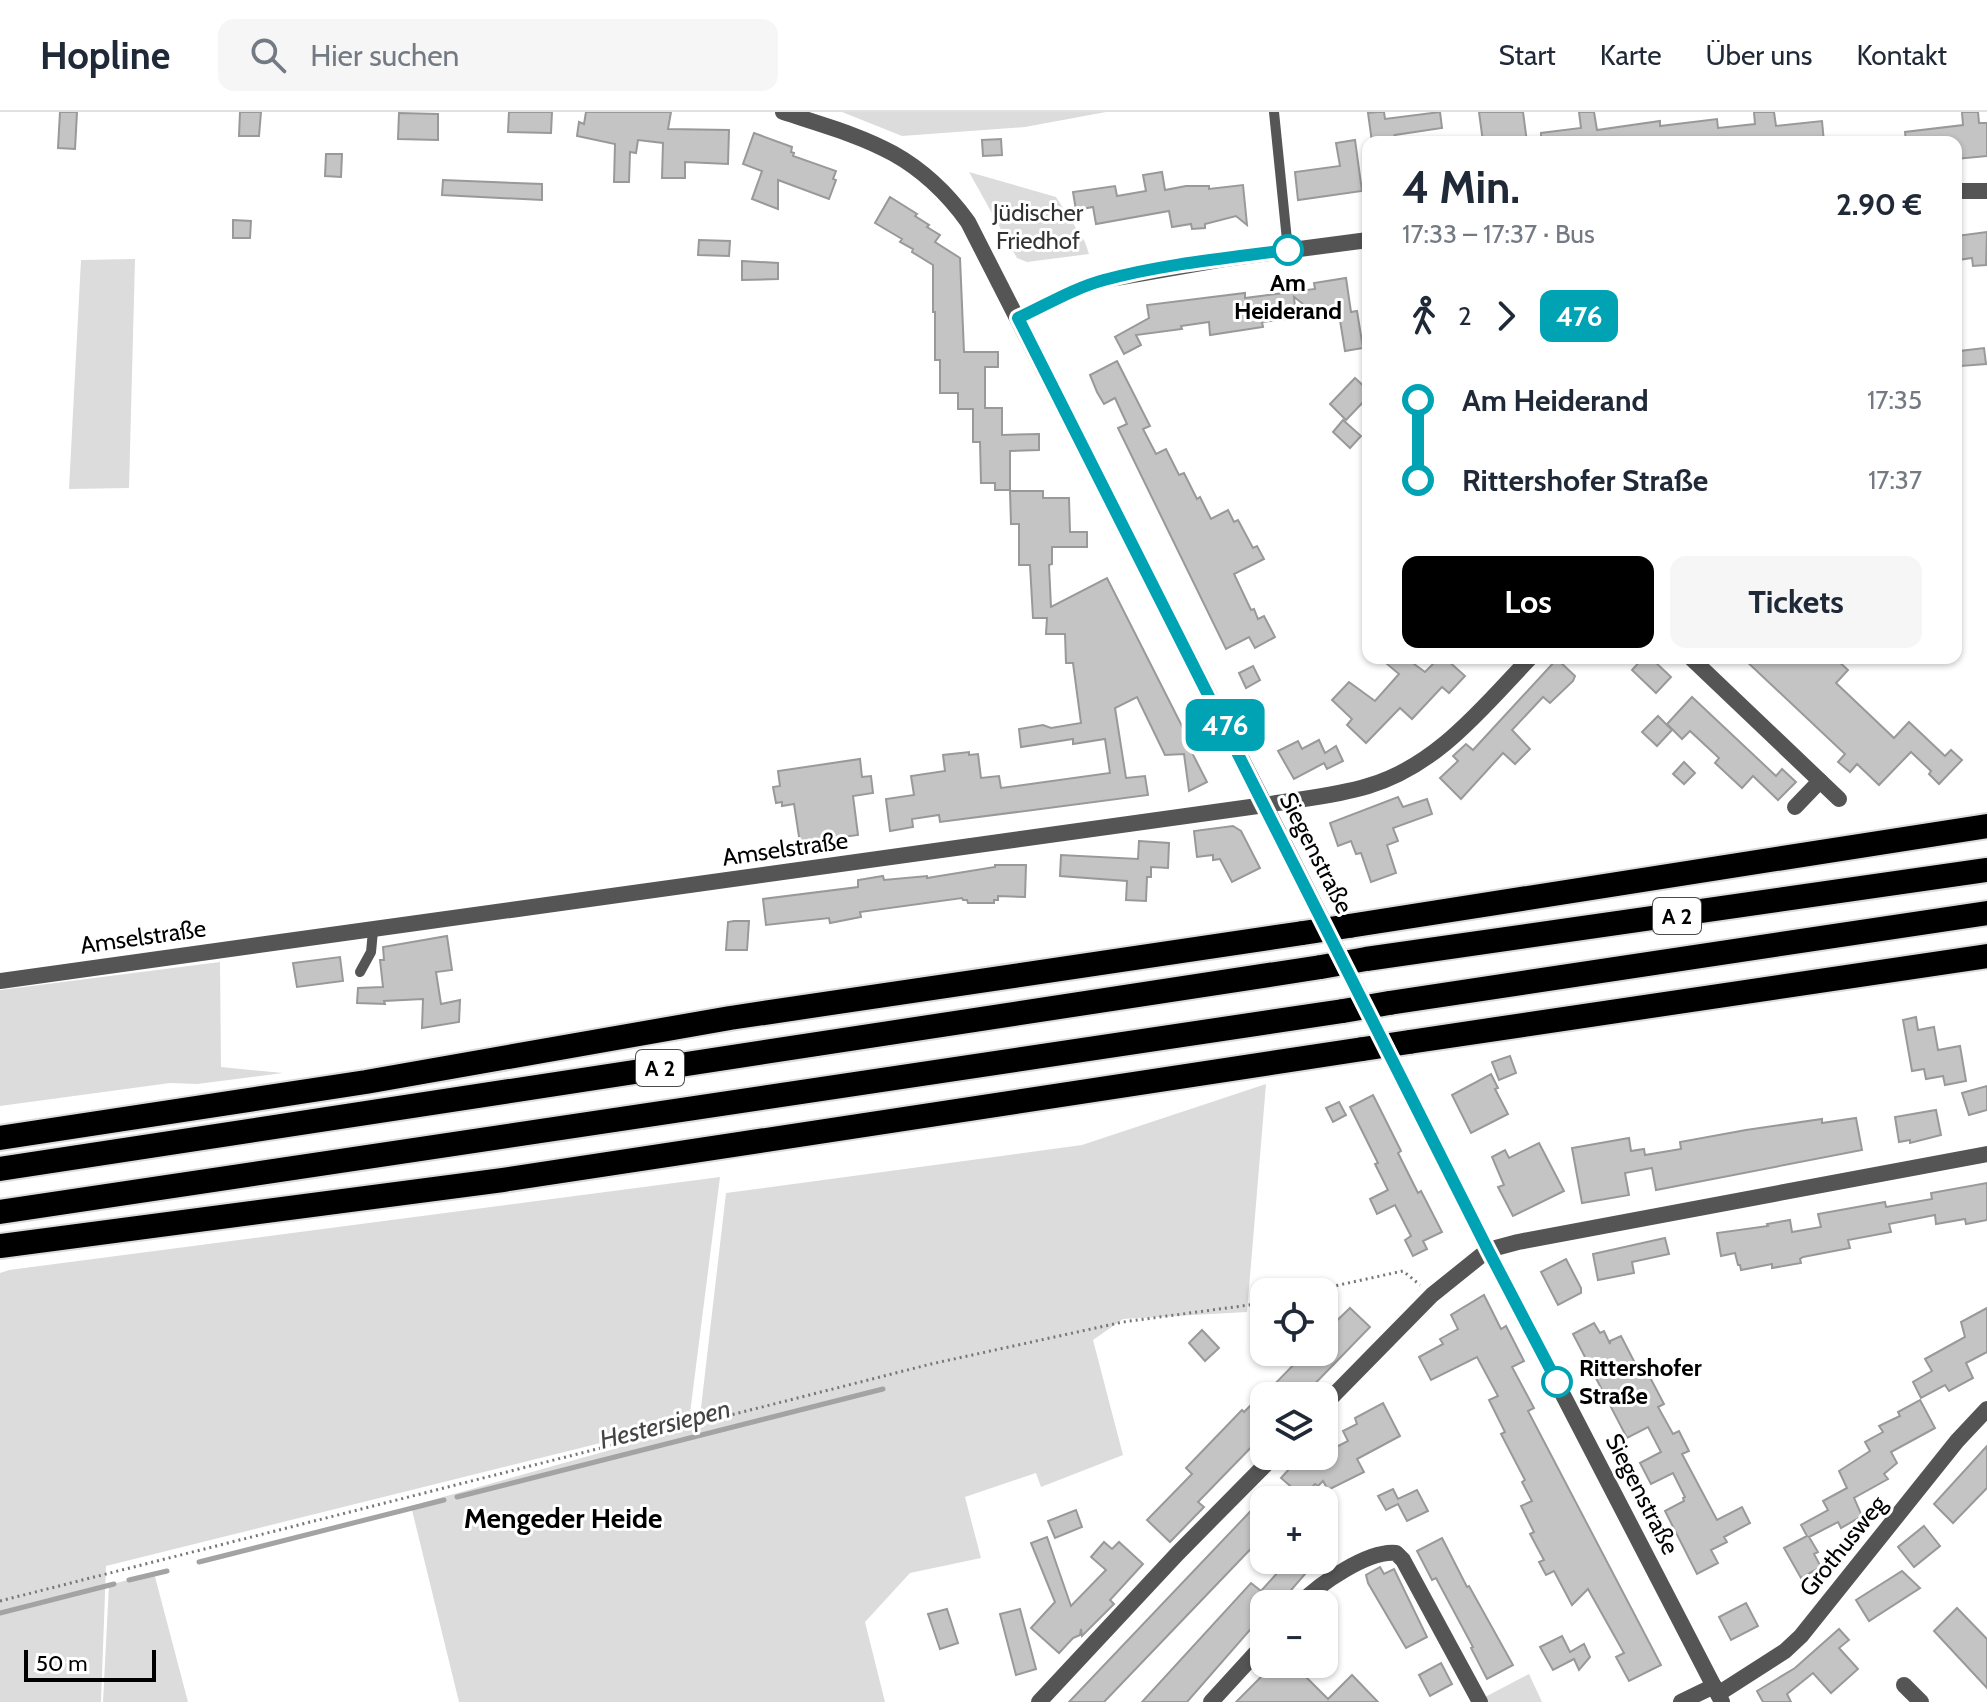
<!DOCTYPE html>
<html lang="de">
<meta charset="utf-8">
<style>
body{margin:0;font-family:Cabin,sans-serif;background:#f6f6f7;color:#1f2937;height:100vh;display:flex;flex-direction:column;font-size:30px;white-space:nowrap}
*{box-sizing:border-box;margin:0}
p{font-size:26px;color:#747a83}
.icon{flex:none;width:44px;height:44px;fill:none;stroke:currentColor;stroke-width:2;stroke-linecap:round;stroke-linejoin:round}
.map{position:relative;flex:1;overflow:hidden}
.sheet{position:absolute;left:1362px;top:24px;width:600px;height:528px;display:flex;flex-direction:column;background:#fff;border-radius:16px;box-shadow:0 2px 6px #0004}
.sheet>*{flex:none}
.badge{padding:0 16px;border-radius:12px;font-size:28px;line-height:52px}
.fabs{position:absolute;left:1250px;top:1166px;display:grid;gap:16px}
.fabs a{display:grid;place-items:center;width:88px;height:88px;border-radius:16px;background:#fff;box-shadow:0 2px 6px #0004;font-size:40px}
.scale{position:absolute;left:24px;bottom:20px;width:132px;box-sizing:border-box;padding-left:8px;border:4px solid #000;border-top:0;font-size:22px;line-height:28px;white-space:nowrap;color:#000;-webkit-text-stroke:6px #fff;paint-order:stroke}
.map>.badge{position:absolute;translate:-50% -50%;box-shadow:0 0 0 4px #fff}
.legs{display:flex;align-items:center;gap:12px;height:88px;padding:0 40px;font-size:26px}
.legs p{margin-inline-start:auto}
.overview{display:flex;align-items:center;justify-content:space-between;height:136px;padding:0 40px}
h1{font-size:44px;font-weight:700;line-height:60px}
.action{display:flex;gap:16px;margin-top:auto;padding:16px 40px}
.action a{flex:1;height:92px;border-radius:16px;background:#000;color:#fff;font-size:32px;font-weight:700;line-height:92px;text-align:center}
.action a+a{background:#f6f6f7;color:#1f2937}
ul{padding:0 40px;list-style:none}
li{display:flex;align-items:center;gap:28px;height:80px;font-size:30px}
li i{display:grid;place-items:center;width:12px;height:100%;margin:0 10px;background:currentColor}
li i::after{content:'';width:20px;height:20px;margin:-10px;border:6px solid;border-radius:50%;background:#fff}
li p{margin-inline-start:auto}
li:first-child i{background:linear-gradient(#0000 50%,currentColor 0)}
li:last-child i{background:linear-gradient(currentColor 50%,#0000 0)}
header{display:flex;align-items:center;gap:48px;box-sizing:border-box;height:112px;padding:0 40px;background:#fff;border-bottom:2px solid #e0e1e3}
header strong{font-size:38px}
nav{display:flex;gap:44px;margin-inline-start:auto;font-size:28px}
.search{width:560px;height:72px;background:#f6f6f7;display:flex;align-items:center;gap:20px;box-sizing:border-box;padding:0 28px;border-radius:16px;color:#747a83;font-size:30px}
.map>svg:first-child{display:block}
.green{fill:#dcdcdc}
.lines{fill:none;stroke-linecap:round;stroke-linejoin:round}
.stream{stroke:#a3a3a3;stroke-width:5}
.building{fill:#c4c4c4;stroke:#999;stroke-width:2}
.highway-casing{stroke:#dbdbdb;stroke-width:28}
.path{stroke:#777;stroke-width:3;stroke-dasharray:2 4;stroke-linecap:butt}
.lane{stroke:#555;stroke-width:10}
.street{stroke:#555;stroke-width:16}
.highway{stroke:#000;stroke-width:24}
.highway-bridge-casing{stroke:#dbdbdb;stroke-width:28;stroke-linecap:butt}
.highway-bridge{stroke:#000;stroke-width:24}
.line-1-casing{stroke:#fff;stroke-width:18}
.line-1{stroke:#00a3b4;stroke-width:12}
.stop-1-dot{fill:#fff;stroke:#00a3b4;stroke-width:4}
.labels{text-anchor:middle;stroke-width:6;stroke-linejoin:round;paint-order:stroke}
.shield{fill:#fff;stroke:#4c4c4c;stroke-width:2}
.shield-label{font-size:22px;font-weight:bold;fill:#000}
.park-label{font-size:24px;fill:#333;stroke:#fff}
.stop-label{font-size:24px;font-weight:bold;fill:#000;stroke:#fff}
.street-label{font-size:24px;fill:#000;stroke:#fff}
.water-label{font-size:26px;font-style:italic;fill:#444;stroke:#fff}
.quarter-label{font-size:28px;font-weight:bold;fill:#000;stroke:#fff}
</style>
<header>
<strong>Hopline</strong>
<div class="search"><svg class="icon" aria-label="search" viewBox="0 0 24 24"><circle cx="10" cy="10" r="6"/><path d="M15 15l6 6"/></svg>Hier suchen</div>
<nav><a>Start</a><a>Karte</a><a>Über uns</a><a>Kontakt</a></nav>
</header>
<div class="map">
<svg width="1987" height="1590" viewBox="0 0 1987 1590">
<rect width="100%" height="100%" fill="#fff"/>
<!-- green -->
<g class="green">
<path d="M842,0H1106L1025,15L902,24Z"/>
<path d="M969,60L1056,85L1085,130L1089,142L1027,150L1017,146Z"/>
<path d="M135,147L129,376L69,377L81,148Z"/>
<path d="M220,850L221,955L283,961L197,972L170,971L0,994V878Z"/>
<path d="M1266,972L1247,1200L1123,1207L1093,1228L1123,1343L1041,1375L1036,1361L965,1385L981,1446L910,1461L865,1510L885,1590H459L411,1394L699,1313L726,1081L1082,1033Z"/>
<path d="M720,1065L689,1309L106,1454L101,1590H0V1161L9,1158Z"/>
<path d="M154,1461L188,1590H103L109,1473Z"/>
<path d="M1529,1562L1542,1590H1488L1485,1585Z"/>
</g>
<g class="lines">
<!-- stream -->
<g class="stream">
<path d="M457,1385L883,1277"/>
<path d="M199,1450L444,1388"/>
<path d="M129,1468L167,1459"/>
<path d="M0,1501L114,1472"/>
</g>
</g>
<!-- building -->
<g class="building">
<path d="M60,0H77L75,37L58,36Z"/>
<path d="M240,0H261L259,24H239Z"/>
<path d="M509,0H552L551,21L508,20Z"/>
<path d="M586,0H671L668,17L729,18L728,52L685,50V66H662L663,31L638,28L636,41L630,40L629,70H614L615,32L577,24L579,10L584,12Z"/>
<path d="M1377,0H1384L1385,7L1440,0L1442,16L1395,23L1390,30H1372L1368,1Z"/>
<path d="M1479,0H1523L1527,30H1483Z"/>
<path d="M1579,0H1594L1597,18L1660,9V14L1717,7L1718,16L1755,12L1754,0H1774L1776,14L1822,9L1824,30H1541V21L1581,16Z"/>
<path d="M1962,0H1978L1979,11H1987V44L1956,47V30H1906L1905,20L1963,13Z"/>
<path d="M399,1L438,2V28L398,27Z"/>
<path d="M754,21L792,35L791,40L794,41L793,44L836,59L833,67L836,68L829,87L778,68V97L752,87L762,59L743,52Z"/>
<path d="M1001,27L1002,43L983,44L982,28Z"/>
<path d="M1355,28L1362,79L1298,88L1295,60L1340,54L1336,31Z"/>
<path d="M326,42H342L341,65L325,64Z"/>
<path d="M1162,60L1165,78L1186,74H1209V77L1243,73L1247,113L1236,104L1205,112V116L1192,117L1191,112L1172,115L1169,99L1096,112L1093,95L1076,98L1073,80L1115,74L1117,84L1146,79L1143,63Z"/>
<path d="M443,68L542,72V88L442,83Z"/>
<path d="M890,85L917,102L915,104L929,113L927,115L940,123L935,130L960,146L964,240H998V255H985V296H1002V323L1039,322V338L1010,339V378H995V371H981L980,330H973V297H958V281H940V248H935V200H933V153L912,140L913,137L900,130L902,127L875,111Z"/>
<path d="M233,108L251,109L250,126H233Z"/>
<path d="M1987,120L1986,153L1973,154L1972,146L1958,148L1956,124Z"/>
<path d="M699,128L730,129L729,144L698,143Z"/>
<path d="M742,149L778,151V167L742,168Z"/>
<path d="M1346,166L1351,200L1357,199L1363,236L1345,239L1339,202L1320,205L1294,185L1296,206L1262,210L1263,215L1210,223L1209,210L1181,214L1182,217L1136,223L1141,233L1124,242L1115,225L1149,206L1147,193L1245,181V186L1315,177L1314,171Z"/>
<path d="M1984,236L1986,252L1961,254L1960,239Z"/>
<path d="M1117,249L1150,314L1143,317L1156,342L1166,337L1179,363L1184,361L1197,387L1200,385L1211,407L1228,398L1234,410L1238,408L1253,436L1257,434L1264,447L1234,462L1251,498L1254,497L1258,507L1264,504L1275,525L1255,536L1249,525L1226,537L1118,316L1127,312L1115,286L1104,292L1097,280L1090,263Z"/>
<path d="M1355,266L1368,278V285L1346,308L1330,292Z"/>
<path d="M1343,308L1361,324L1350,336L1333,320Z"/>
<path d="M1010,379H1043V386H1069L1070,420H1087V435H1052V452L1049,453L1051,495L1107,466L1189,628L1186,629L1207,670L1189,679L1184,642L1165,643L1137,585L1115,596L1126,666L1145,664L1148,683L940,710L939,703L912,707L913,715L890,719L886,687L914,683L911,664L945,659L943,643L969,640V643L978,642L981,666L999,664L1001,676L1110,661L1105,627L1073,632V627L1021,635L1019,617L1043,613L1051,616L1081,611L1073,551H1066L1065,522H1046L1047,506H1033L1030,453H1019V412H1011Z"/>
<path d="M1380,546H1406L1425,560L1439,546H1445L1465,564L1449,581L1442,575L1412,607L1400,596L1366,631L1347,613L1352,607L1332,588L1349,570L1375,589L1399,562Z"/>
<path d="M1643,546H1651L1671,565L1656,581L1632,558Z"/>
<path d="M1743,546H1835L1848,558L1836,571L1894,626L1909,610L1945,644L1951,638L1962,648L1939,672L1929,662L1931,659L1911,640L1879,673L1857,652L1850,660L1838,650L1845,642Z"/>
<path d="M1557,547L1575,564L1573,569L1550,591L1543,585L1512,618L1530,637L1515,652L1503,641L1461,687L1440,666L1458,649L1453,644L1466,632L1473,638Z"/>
<path d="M1253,554L1260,568L1246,576L1239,561Z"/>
<path d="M1692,585L1776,664L1782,657L1796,670L1778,688L1753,664L1742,676L1715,651L1719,646L1690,619L1682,627L1667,612Z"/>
<path d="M1658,604L1672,618L1657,634L1642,620Z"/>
<path d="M1319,628L1325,641L1336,634L1343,649L1327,657L1324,651L1294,667L1278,639L1298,629L1302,637Z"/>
<path d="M860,647L862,665L871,664L873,681L853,684L858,723L800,731L794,692L782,694V690L776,691L773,675L780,674L778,659Z"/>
<path d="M1684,650L1695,661L1684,672L1673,662Z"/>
<path d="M1398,685L1403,695L1427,687L1432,702L1393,716L1398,729L1387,733L1396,761L1371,770L1361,741L1356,742L1351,729L1338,734L1330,711Z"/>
<path d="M1233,714L1241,719L1260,756L1232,770L1220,747L1213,748V743L1197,745L1194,719Z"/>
<path d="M1139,729L1169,731L1168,756L1151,755V765H1147L1146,789L1126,788L1127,769L1060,764L1061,743L1138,747Z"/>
<path d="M995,753H1026L1025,785L998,784V788H994V791H968L967,788H963L962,786L860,800L861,805L830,811L829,806L766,813L763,787L858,775V768L883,764L884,768L927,764V766L995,755Z"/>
<path d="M734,809H749L747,838H726L728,810Z"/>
<path d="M447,824L452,858L436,860L441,892L460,888L459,910L422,916L423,887L384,889L385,892L357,891L358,876L383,875L380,848H384L383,835Z"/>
<path d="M340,845L343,869L297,875L293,851Z"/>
<path d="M1916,905L1918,918L1934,915L1938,938L1960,934L1966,969L1945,973L1943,964L1926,967L1924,957L1912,959L1903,908Z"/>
<path d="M1510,944L1516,961L1499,968L1492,950Z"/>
<path d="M1491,962L1498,976L1495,977L1508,1002L1471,1021L1452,983Z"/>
<path d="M1987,974V998L1969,1003L1962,981Z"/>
<path d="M1373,983L1401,1039L1398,1041L1418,1081L1421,1079L1442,1120L1423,1129L1427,1137L1413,1144L1405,1128L1411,1124L1395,1093L1377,1102L1370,1087L1388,1078L1375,1052L1378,1051L1350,995Z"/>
<path d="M1339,990L1346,1003L1333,1010L1326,996Z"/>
<path d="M1936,998L1941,1023L1910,1031V1028L1899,1030L1895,1005Z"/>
<path d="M1856,1006L1862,1038L1656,1078L1652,1056L1625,1061L1629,1083L1582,1091L1572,1036L1629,1026L1631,1039L1644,1037L1645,1043L1681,1037L1680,1030L1746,1018L1822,1007V1011Z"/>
<path d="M1539,1031L1564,1079L1513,1104L1498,1075L1504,1073L1492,1045L1505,1038L1509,1046Z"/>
<path d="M1987,1071V1108L1966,1112L1965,1107L1936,1112L1935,1103L1889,1112L1891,1120L1848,1128L1850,1136L1803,1145L1800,1147L1801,1151L1772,1156V1152L1741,1158L1740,1153H1738L1735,1141L1721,1144L1717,1121L1768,1114L1767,1112L1790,1108L1792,1120L1821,1115L1818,1102L1885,1090L1886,1095L1932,1087L1931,1081Z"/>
<path d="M1665,1126L1669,1142L1632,1150L1634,1161L1598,1168L1593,1142Z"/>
<path d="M1566,1147L1581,1176V1181L1558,1193L1541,1160Z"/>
<path d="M1484,1183L1501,1217L1506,1214L1524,1249L1512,1255L1534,1296L1528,1299L1661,1553L1629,1569L1616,1545L1624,1541L1588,1477L1572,1493L1554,1459L1546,1463L1539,1450L1544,1448L1530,1422L1534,1420L1521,1394L1532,1389L1522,1370L1525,1368L1501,1322L1505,1320L1489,1288L1498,1284L1477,1245L1431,1268L1419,1245L1443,1232L1440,1227L1458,1217L1451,1203Z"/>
<path d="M1350,1196L1370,1215L1303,1284H1264V1322L1198,1390L1204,1395L1170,1430L1147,1408L1192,1362L1186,1356L1242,1298L1244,1300L1264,1280V1283L1306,1240H1324V1221Z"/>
<path d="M1987,1196V1240L1966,1251L1973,1266L1949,1279L1945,1273L1921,1286L1913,1270L1932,1259L1925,1247L1965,1225L1961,1210Z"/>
<path d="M1594,1211L1600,1221L1604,1219L1610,1232V1229L1621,1224L1637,1255L1643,1252L1664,1292L1658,1295L1673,1322L1679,1319L1689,1339L1682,1342L1717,1408L1742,1395L1750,1411L1724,1425L1727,1430L1711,1438L1718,1451L1697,1462L1665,1399L1684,1389L1683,1386L1685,1385L1673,1361L1651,1372L1640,1351L1661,1340L1648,1315L1627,1326L1573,1222Z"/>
<path d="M1202,1218L1219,1236L1205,1249L1189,1231Z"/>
<path d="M1920,1288L1935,1316L1891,1340L1897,1351L1884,1362L1888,1367L1854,1386L1862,1404L1841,1416L1838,1410L1809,1425L1818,1440L1814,1442L1821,1455L1801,1466L1784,1436L1807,1424L1801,1413L1828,1398L1823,1389L1847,1376L1839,1359L1870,1339L1865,1330L1883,1320L1879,1314L1900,1304L1898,1300Z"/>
<path d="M1383,1291L1400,1324L1357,1347L1364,1360L1328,1378L1323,1369L1318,1374L1315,1372L1303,1385L1281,1366L1301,1344H1324V1341L1348,1329L1343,1319L1357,1312L1355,1306Z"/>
<path d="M1987,1334V1376L1953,1411L1934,1392Z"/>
<path d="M1393,1377L1398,1387L1417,1378L1428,1399L1407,1409L1398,1392L1386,1398L1378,1384Z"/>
<path d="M1264,1385V1423L1104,1590H1069Z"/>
<path d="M1076,1398L1082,1415L1055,1426L1048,1409Z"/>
<path d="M1924,1414L1940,1434L1914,1455L1898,1435Z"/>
<path d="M1047,1425L1071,1494L1106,1458L1091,1445L1104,1430L1112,1437L1119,1430L1143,1452L1110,1488L1114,1492L1082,1524L1081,1517L1080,1523L1073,1526L1059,1541L1031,1516L1055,1490L1031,1431Z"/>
<path d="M1442,1426L1467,1475L1469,1474L1513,1553L1487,1567L1471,1536L1473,1535L1436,1466L1432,1468L1417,1439Z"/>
<path d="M1289,1448L1306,1461L1279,1492H1264V1519L1255,1512L1187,1590H1142L1251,1471L1261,1479Z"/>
<path d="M1380,1455L1384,1462L1394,1457L1427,1525L1406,1536L1368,1471L1366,1463Z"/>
<path d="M1902,1459L1920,1476L1869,1509L1856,1488Z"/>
<path d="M1746,1491L1758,1514L1731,1528L1719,1505Z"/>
<path d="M1957,1496L1987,1527V1576L1934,1519Z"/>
<path d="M947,1497L958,1531L940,1537L928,1502Z"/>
<path d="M1020,1497L1036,1557L1016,1563L1000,1502Z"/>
<path d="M1839,1517L1849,1528L1839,1536L1858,1557L1831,1581L1813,1561L1787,1582L1791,1590H1763L1757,1579L1795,1556Z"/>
<path d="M1562,1524L1570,1540L1584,1532L1590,1545L1579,1558L1574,1547L1553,1558L1540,1535Z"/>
<path d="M1441,1551L1452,1572L1430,1584L1419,1563Z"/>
<path d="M1270,1552H1297L1305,1560V1564L1328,1587L1352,1563L1378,1590H1236L1263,1563L1261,1561Z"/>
</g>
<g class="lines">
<!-- highway casing -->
<g class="highway-casing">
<g id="highway">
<path d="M1349,814L1987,714"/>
<path d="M1366,847L1987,758"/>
<path d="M1389,891L1987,801"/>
<path d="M1409,930L1987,844"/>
<path d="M0,1026L366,970L730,906L1303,821"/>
<path d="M0,1057L1321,855"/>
<path d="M0,1100L1343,899"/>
<path d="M0,1134L503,1068L1363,937"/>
</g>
</g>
<!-- path -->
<g class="path">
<path d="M1307,1180L1403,1159L1420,1173"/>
<path d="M0,1489L931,1252L1123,1210L1264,1191"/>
</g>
<!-- lane -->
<g class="lane">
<path d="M1274,0L1288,138"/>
<path d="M360,860L371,840L373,819"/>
</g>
<!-- street -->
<g class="street">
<path d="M783,0C863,26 916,38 968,110L1260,683L1488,1138L1722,1590"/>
<path d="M1956,79H1987"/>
<path d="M1018,206L1081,176L1104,168L1224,147L1368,128"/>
<path d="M1691,546L1839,687"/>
<path d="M1795,695L1820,669"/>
<path d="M0,869L1265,693C1299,687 1336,684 1368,674C1437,654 1483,595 1530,546"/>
<path d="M1324,1293L1432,1183L1488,1138L1518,1130L1987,1042"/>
<path d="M1300,1492C1319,1472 1368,1438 1396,1441L1403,1448L1480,1590"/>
<path d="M1904,1573L1921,1590"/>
<path d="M1718,1582L1785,1539L1801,1524L1957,1329L1987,1297"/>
<path d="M1039,1590L1178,1441L1274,1344"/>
<path d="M1211,1590L1264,1532"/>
<path d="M1681,1590L1714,1574"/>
</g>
<!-- highway -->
<use href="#highway" class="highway"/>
<!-- highway-bridge casing -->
<g class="highway-bridge-casing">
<g id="highway-bridge">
<path d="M1303,821L1349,814"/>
<path d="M1321,855L1366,847"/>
<path d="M1343,899L1389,891"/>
<path d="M1363,937L1409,930"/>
</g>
</g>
<!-- highway-bridge -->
<use href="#highway-bridge" class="highway-bridge"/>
</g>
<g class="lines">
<!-- line-1 casing -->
<g class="line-1-casing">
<path id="line-1" d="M1288,138C1227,146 1163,152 1104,168C1074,176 1046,193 1018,206L1488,1138L1557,1270"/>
</g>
<!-- line-1 -->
<use href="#line-1" class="line-1"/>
</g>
<!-- markers -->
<g class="stop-1-dot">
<circle cx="1288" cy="138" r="14"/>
<circle cx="1557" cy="1270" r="14"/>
</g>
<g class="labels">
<!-- shield labels -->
<g class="shield">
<rect x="1653" y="786" width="48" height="36" rx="6"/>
<rect x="636" y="938" width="48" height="36" rx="6"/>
</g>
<g class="shield-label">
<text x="1677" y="812">A 2</text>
<text x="660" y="964">A 2</text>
</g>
<!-- park labels -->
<g class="park-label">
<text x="1038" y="109">Jüdischer<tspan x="1038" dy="28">Friedhof</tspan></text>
</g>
<!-- stop labels -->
<g class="stop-label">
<text x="1288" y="179">Am<tspan x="1288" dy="28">Heiderand</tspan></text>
<text x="1579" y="1264" text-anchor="start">Rittershofer<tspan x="1579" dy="28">Straße</tspan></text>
</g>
<!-- street labels -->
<g class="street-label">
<text transform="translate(785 737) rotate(-8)" y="8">Amselstraße</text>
<text transform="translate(1316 741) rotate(63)" y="8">Siegenstraße</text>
<text transform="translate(143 825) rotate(-8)" y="8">Amselstraße</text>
<text transform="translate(1642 1382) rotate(63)" y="8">Siegenstraße</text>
<text transform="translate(1843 1434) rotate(-51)" y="8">Grothusweg</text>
</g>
<!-- water labels -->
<g class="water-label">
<text transform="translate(665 1312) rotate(-14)" y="9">Hestersiepen</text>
</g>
<!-- quarter labels -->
<g class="quarter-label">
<text x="563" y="1416">Mengeder Heide</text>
</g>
</g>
</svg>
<div class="fabs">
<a><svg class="icon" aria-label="locate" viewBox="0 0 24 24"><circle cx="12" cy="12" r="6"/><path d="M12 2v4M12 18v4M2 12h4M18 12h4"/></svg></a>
<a><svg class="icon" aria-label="layers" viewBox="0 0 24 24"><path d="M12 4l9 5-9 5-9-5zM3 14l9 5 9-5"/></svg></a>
<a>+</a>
<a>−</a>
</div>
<div class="scale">50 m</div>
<b class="badge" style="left:1225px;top:613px;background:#00a3b4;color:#fff">476</b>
<section class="sheet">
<div class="overview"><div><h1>4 Min.</h1><p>17:33 – 17:37 · Bus</p></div><b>2.90 €</b></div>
<div class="legs"><svg class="icon" aria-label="walk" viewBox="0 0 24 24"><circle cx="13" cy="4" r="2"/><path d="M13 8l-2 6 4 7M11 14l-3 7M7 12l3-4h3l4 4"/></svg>2<svg class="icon" aria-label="forward" viewBox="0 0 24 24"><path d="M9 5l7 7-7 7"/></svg><b class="badge" style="background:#00a3b4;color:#fff">476</b></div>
<ul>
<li><i style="color:#00a3b4"></i><b>Am Heiderand</b><p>17:35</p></li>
<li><i style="color:#00a3b4"></i><b>Rittershofer Straße</b><p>17:37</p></li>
</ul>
<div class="action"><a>Los</a><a>Tickets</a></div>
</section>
</div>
